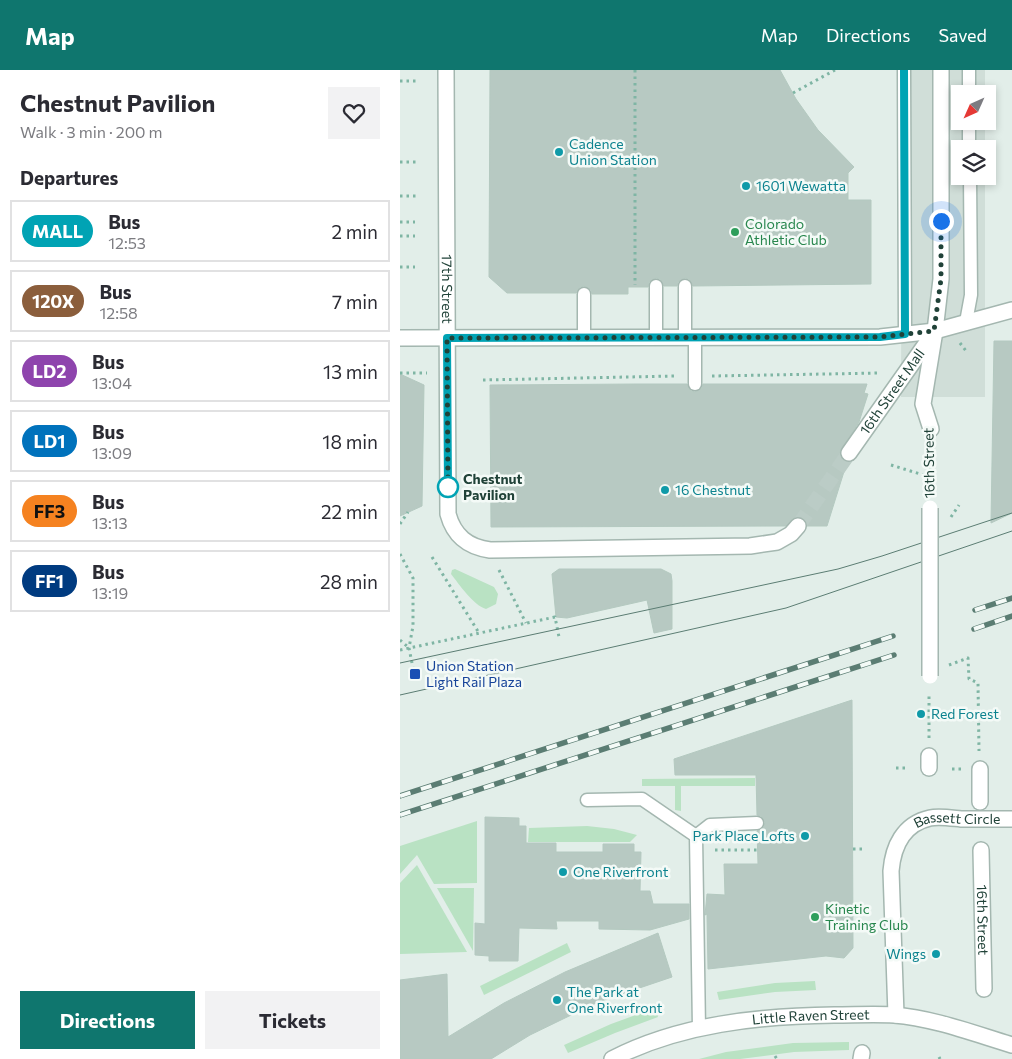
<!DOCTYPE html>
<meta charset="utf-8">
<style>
body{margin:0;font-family:Commissioner,sans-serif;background:#f2f2f3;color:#2b2b33;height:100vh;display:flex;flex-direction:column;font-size:19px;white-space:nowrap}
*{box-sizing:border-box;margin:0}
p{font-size:16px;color:#7c7c81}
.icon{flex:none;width:28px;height:28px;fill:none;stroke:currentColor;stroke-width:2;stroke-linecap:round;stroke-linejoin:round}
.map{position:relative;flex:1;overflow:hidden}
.details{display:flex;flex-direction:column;background:#fff;width:400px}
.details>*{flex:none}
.badge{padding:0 10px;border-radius:16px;font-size:18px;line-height:32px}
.needle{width:32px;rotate:225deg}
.buttons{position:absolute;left:551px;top:15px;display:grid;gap:10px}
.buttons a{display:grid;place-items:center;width:45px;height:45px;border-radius:0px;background:#fff;box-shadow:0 2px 8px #0003;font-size:25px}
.you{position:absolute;width:25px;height:25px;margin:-12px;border:4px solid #fff;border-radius:50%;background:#1a73e8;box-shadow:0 0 0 8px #1a73e833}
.map>.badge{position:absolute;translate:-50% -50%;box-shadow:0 0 0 2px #fff}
h2{padding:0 20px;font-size:19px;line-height:45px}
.round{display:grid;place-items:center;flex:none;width:52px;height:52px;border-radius:0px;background:#f2f2f3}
.summary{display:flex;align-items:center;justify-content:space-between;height:85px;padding:0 20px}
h1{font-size:24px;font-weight:700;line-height:38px}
.action{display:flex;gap:10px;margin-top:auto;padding:10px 20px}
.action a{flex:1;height:58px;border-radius:0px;background:#0f766e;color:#fff;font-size:20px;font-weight:700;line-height:58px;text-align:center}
.action a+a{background:#f2f2f3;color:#2b2b33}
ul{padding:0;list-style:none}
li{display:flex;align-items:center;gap:15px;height:62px;margin:0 10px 8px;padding:0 10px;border:2px solid #e1e1e2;border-radius:0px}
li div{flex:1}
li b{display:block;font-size:19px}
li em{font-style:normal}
li .badge{min-width:55px;font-weight:700;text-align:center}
header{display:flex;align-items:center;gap:30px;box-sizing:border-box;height:70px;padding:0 25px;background:#0f766e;color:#fff}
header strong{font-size:24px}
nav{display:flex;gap:28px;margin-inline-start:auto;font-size:18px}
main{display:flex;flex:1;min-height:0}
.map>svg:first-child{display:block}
.built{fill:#d0ded8}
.green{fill:#b9e2c3}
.building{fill:#b7c9c2;stroke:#b4c9c0}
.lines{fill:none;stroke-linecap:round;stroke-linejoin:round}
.minor-tunnel{stroke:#bbccc6;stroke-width:15;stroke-dasharray:15 8;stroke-linecap:butt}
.service-casing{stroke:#a4b7b0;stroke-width:15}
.pedestrian-casing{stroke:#a4b7b0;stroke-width:18}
.minor-casing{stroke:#a4b7b0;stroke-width:18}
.path{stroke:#7fb5a4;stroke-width:3;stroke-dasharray:2.5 4;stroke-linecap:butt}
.service{stroke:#fff;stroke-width:12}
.pedestrian{stroke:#fff;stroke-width:15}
.minor{stroke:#fff;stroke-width:15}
.tram{stroke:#5b7d73;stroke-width:1}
.rail-casing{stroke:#5b7d73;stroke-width:5.5}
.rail{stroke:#f4faf7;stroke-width:4;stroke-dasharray:11;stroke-linecap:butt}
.pedestrian-bridge-casing{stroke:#a4b7b0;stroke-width:18;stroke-linecap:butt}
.path-bridge{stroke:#7fb5a4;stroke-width:3;stroke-dasharray:2.5 4;stroke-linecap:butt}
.pedestrian-bridge{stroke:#fff;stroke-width:15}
.line-casing{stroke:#fff;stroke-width:11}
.line{stroke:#00a3b4;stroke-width:8}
.walk{stroke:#204238;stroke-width:5;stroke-dasharray:0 9}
.culture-dot{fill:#0f9aa8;stroke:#f4faf7;stroke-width:2}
.leisure-dot{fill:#2e9e5b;stroke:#f4faf7;stroke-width:2}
.stop-dot{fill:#fff;stroke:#00a3b4;stroke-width:2.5}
.transit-dot{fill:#1a4fb4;stroke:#f4faf7;stroke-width:2}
.labels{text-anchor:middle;stroke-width:5;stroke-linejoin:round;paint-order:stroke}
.culture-label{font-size:14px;fill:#0d838f;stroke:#f4faf7;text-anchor:start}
.leisure-label{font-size:14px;fill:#27864d;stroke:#f4faf7;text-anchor:start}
.street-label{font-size:14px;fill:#204238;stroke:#f4faf7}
.stop-label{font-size:14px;font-weight:bold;fill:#204238;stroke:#f4faf7;text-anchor:start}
.transit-label{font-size:14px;fill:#164399;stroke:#f4faf7;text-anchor:start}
</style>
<header>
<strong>Map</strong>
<nav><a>Map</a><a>Directions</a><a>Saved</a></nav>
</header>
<main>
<section class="details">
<div class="summary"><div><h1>Chestnut Pavilion</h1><p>Walk · 3 min · 200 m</p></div><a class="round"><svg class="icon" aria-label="heart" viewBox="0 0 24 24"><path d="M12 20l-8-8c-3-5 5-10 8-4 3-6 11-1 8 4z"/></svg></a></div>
<h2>Departures</h2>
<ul>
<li><span class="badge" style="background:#00a3b4;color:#fff">MALL</span><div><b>Bus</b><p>12:53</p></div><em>2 min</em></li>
<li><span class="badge" style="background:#8b5e3c;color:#fff">120X</span><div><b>Bus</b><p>12:58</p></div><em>7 min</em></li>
<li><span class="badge" style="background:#8e44ad;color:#fff">LD2</span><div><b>Bus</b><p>13:04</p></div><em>13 min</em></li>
<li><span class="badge" style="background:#0072bc;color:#fff">LD1</span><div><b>Bus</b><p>13:09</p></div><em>18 min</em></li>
<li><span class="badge" style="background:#f58220;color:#111">FF3</span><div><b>Bus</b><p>13:13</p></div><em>22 min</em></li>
<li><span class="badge" style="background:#003b80;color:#fff">FF1</span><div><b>Bus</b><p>13:19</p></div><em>28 min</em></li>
</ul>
<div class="action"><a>Directions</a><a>Tickets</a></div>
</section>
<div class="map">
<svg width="612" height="989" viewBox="0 0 612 989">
<rect width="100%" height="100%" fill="#e2eee9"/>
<!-- built -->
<path class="built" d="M502,0H585V24H560V51H585V79H560V106H585V327H501Z"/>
<!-- green -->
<g class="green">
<path d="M55,499L94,517L98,524L96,534L86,539C73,535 59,514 51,504L52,500Z"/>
<path d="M355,708V716H281V741L275,740V716H242V709Z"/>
<path d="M77,751V813L34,814L17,785L0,804V776Z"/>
<path d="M187,756L214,759L237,765L230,772H128L129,758Z"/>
<path d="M17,795L67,882L0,884V813Z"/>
<path d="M37,818H74L73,881Z"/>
<path d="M167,873L171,882L84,925L80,916Z"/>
<path d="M415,911L416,920L375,922L319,930L317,922L375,913Z"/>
<path d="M255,938L258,947L215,963L168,983L164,975L211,954Z"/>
<path d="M449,972V980L394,982L340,989H299L326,982L393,973Z"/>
</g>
<!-- building -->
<g class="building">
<path d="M90,0H380L396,29L418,60L454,97L448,103V130H471V214L293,216L289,209L285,208L278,212L277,216H264L260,209L256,208L249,212L248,217H228V224H192L191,220L184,216L180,217L176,223H107L89,207Z"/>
<path d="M594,271H612V443L591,453Z"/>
<path d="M0,304L24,315L22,436L0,446Z"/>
<path d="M236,314H287L291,321L295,322L302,318L303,314H467L464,323L468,324L459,352L440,382L441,387L447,392L427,456H407L404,449L399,447H395L386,456L91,457L90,315Z"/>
<path d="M159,499H261L271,504L272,511V559L254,563L247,530L167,548L156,547L152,504Z"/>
<path d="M452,630L453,878L444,888L426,886L308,899L307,844L305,845L307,824L325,825L324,794H358L357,761L364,757L365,752L361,746L357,745L356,705H275L274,689Z"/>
<path d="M85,747L119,748V756H126V773H156V782H203V774H234V782H241L240,821H250L253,834H289V849L250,860L199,859V851H156L157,859L119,858L118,891H89V886L75,885V853L85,854Z"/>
<path d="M258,863L272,907L198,932L130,965L91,989H0V910L47,904L48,967L104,933L165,902Z"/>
</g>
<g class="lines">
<!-- minor-tunnel -->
<path class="minor-tunnel" d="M398,456L449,383"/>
<!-- service casing -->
<g class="service-casing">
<g id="service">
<path d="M504,0L505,264"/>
<path d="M569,0V24"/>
<path d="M569,51V79"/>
<path d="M256,216V267"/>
<path d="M285,216V267"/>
<path d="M184,224V268"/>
<path d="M566,252L571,225L570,106"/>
<path d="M295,267V314"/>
<path d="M187,730L242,729L296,766L299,959"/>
<path d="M296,766L310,755L357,753"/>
</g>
</g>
<!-- pedestrian casing -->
<g class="pedestrian-casing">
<g id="pedestrian">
<path d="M531,359L523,334L535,261"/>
<path d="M529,698V686"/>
<path d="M580,699V732"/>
<path id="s1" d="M581,780L584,919"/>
<path d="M461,989L462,983"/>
</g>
</g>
<!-- minor casing -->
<g class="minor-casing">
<g id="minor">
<path id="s2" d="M46,0L48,444C54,466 68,477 90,480L350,476L377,472L391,464L398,456"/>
<path d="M0,268L480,267L535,261L612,240"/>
<path id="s3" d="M449,383L535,261L541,209V0"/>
<path id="s4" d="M496,945L491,801C493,777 503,754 530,748C539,746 551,748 561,749C578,749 595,749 612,749"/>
<path id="s5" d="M212,989C280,954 359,946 434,945C454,945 474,944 494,945C533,948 575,964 612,975"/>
</g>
</g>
<!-- path -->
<g class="path">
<path d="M235,0V215"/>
<path d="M0,11H16"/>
<path d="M393,23L435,0"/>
<path d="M0,92H16"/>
<path d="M0,126H16"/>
<path d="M0,152H15"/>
<path d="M0,166H15"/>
<path d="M0,197H15"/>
<path d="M560,273L566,281"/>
<path d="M0,303H27"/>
<path d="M312,306L481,303"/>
<path d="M83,310L276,306"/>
<path d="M491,395L530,407"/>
<path d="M530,418L531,379"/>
<path d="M0,454L8,442"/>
<path d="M0,484L13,508V556L9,578L13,598"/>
<path d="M32,487L79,563"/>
<path d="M99,500L126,553"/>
<path d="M0,570L9,578"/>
<path d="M0,580L155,547L159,567"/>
<path d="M549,595L568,588L569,609L578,613L579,681"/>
<path d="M529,668V624"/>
<path d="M496,698H507"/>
<path d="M552,699H562"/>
<path d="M453,779H464"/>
<path d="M315,780H357"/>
<path d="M375,986L377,989"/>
<path d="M539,987L540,989"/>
</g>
<!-- service -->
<use href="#service" class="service"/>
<!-- pedestrian -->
<use href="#pedestrian" class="pedestrian"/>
<!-- minor -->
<use href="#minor" class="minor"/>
<!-- tram -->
<g class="tram">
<path d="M0,593L438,499L482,486L612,443"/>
<path d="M0,625L386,538L612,461"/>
</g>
<!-- rail casing -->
<g class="rail-casing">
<g id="rail">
<path d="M575,540L612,528"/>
<path d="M574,559L612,546"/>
<path d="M0,726L493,566"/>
<path d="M0,745L494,585"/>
</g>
</g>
<!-- rail -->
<use href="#rail" class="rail"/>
<!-- pedestrian-bridge casing -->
<g class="pedestrian-bridge-casing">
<path id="pedestrian-bridge" d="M530,606V438"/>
</g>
<!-- path-bridge -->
<path class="path-bridge" d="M551,447L559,435"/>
<!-- pedestrian-bridge -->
<use href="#pedestrian-bridge" class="pedestrian-bridge"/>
</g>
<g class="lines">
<!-- line casing -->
<g class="line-casing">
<path id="line" d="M48,421L47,268L480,267L505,264L504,0"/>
</g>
<!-- line -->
<use href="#line" class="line"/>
<!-- walk -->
<path class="walk" d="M48,417V421L47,268L480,267L534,261L541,209V151"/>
</g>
<!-- markers -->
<g class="culture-dot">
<circle cx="159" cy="82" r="5"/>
<circle cx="346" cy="116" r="5"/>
<circle cx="265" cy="420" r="5"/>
<circle cx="521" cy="644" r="5"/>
<circle cx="405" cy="766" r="5"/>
<circle cx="163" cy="802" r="5"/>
<circle cx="536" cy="884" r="5"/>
<circle cx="157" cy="930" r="5"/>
</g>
<g class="leisure-dot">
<circle cx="335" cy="162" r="5"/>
<circle cx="415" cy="847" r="5"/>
</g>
<circle class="stop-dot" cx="48" cy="417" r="10"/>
<rect class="transit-dot" x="9" y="598" width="12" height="12" rx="2.5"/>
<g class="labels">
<!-- culture labels -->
<g class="culture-label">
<text x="169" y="79">Cadence<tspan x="169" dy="16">Union Station</tspan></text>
<text x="356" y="121">1601 Wewatta</text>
<text x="275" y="425">16 Chestnut</text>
<text x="531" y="649">Red Forest</text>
<text x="395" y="771" text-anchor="end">Park Place Lofts</text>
<text x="173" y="807">One Riverfront</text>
<text x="526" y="889" text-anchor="end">Wings</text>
<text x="167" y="927">The Park at<tspan x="167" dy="16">One Riverfront</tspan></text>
</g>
<!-- leisure labels -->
<g class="leisure-label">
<text x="345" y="159">Colorado<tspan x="345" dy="16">Athletic Club</tspan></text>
<text x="425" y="844">Kinetic<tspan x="425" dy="16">Training Club</tspan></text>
</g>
<!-- street labels -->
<g class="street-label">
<text dy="5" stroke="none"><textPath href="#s2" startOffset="219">17th Street</textPath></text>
<text dy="5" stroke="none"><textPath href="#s3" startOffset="75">16th Street Mall</textPath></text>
<text transform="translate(529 393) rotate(-91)" y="5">16th Street</text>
<text dy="5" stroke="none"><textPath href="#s4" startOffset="242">Bassett Circle</textPath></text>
<text dy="5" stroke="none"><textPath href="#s1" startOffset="70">16th Street</textPath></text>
<text dy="5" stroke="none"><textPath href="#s5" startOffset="205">Little Raven Street</textPath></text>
</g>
<!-- stop labels -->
<g class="stop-label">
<text x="63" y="414">Chestnut<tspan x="63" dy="16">Pavilion</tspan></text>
</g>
<!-- transit labels -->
<g class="transit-label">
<text x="26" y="601">Union Station<tspan x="26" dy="16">Light Rail Plaza</tspan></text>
</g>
</g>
</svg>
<div class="buttons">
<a><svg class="needle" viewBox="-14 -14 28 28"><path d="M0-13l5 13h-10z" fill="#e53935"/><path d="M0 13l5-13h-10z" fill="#7c7c81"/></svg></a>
<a><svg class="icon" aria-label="layers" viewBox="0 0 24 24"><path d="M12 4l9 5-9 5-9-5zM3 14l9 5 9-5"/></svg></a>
</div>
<div class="you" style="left:541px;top:151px"></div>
</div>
</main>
